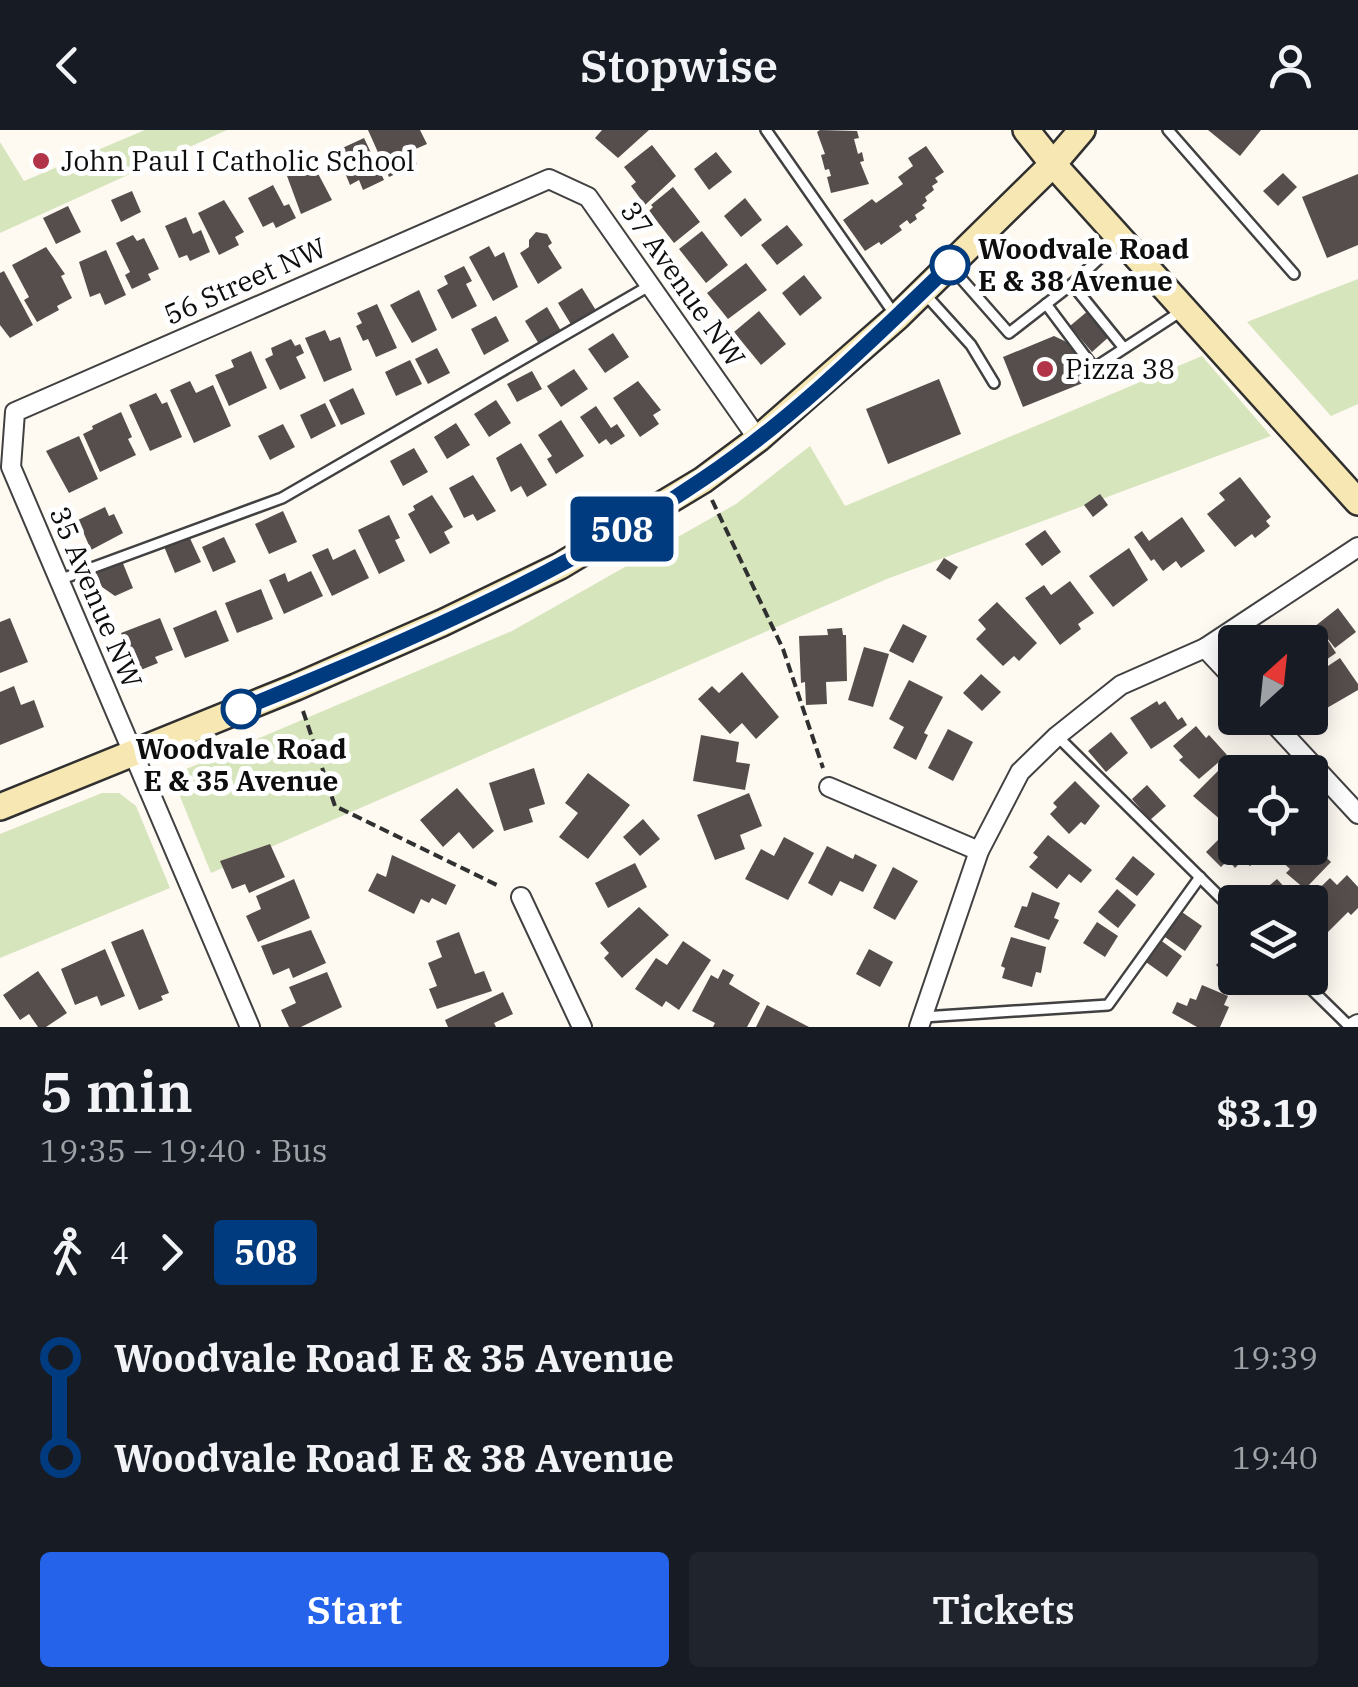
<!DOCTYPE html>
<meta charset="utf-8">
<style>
body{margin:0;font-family:"IBM Plex Serif",serif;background:#20242c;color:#f1f3f6;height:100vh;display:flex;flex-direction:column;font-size:38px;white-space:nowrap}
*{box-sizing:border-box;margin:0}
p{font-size:32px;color:#9ea1a6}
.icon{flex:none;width:55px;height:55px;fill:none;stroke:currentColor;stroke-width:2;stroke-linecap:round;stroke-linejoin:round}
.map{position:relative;height:897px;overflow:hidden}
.sheet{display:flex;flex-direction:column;background:#171b24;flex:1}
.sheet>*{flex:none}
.badge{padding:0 20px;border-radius:8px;font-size:35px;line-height:65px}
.needle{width:65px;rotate:27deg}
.tools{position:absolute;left:1218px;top:495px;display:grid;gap:20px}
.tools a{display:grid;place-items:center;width:110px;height:110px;border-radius:10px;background:#171b24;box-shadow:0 5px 25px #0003;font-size:50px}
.map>.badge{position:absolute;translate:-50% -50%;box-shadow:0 0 0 5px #fff}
.legs{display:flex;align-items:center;gap:15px;height:110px;padding:0 40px;font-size:32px}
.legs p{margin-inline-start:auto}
.overview{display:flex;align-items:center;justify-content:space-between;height:170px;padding:0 40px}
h1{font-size:55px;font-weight:600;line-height:75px}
.cta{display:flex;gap:20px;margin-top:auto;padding:20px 40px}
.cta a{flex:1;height:115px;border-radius:10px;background:#2563eb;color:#fff;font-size:40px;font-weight:600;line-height:115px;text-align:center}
.cta a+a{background:#20242c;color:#f1f3f6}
ul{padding:0 40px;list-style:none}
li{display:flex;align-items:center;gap:35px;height:100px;font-size:38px}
li i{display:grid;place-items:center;width:15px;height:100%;margin:0 12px;background:currentColor}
li i::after{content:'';width:25px;height:25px;margin:-12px;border:8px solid;border-radius:50%;background:#171b24}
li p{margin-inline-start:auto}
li:first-child i{background:linear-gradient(#0000 50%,currentColor 0)}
li:last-child i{background:linear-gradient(currentColor 50%,#0000 0)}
header{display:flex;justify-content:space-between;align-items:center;height:130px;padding:0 40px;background:#171b24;font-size:45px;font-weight:600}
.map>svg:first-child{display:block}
.green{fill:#d7e5bd}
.building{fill:#564e4c}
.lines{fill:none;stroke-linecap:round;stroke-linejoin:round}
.lane-casing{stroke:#414141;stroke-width:14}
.street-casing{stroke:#414141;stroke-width:22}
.secondary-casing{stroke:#303030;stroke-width:30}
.path{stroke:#303030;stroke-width:4;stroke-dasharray:10 5;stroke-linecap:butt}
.lane{stroke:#fff;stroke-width:9}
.street{stroke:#fff;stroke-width:18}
.secondary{stroke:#f7e7b2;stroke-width:25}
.line-1-casing{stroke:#fff;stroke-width:22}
.line-1{stroke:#003b80;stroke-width:15}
.poi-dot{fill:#b13449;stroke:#fff;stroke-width:4}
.stop-1-dot{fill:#fff;stroke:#003b80;stroke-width:5}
.labels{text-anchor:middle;stroke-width:10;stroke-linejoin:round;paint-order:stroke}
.poi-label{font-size:28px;fill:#0e0e0e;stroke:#fff;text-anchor:start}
.stop-label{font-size:28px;font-weight:bold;fill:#0e0e0e;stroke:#fff;text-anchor:start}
.street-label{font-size:28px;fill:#0e0e0e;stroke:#fff}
</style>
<header><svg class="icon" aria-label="back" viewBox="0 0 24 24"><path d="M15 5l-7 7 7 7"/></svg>Stopwise<svg class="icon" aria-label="person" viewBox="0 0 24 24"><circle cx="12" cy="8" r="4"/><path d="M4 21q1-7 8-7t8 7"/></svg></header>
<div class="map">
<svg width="1358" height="897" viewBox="0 0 1358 897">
<rect width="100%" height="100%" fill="#fef9f1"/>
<!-- green -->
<g class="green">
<path d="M145,0H227L0,103V12L24,51Z"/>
<path d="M1358,149V274L1331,286L1247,192Z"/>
<path d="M1202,226L1271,306L887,449L211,743L177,659L184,640L512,501L736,374L810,316L845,376Z"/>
<path d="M102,663H119L136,676L170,758L0,828V704Z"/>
</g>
<!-- building -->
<g class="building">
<path d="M368,0H420L427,14L411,21L417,34L389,47Z"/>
<path d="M602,0H649L618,28L595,8Z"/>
<path d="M820,0L857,1L859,8L854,9L858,24L862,22L864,31L860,32L869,54L831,63L827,47L831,46L829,39L825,40L821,25L825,24L817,2Z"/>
<path d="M1208,0H1261L1240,26Z"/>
<path d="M364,8L384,50L363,60L359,50L350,55L336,21Z"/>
<path d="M652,15L676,46L645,75L631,56L636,52L624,37Z"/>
<path d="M926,16L944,42L935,48L938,52L932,56L934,60L925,67L927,71L922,75L925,78L915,85L917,89L910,94L907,90L899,96L902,100L881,115L879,112L865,121L843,90L872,69L876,73L903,54L898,47L913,36L908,28Z"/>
<path d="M716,22L732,42L709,60L694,39Z"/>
<path d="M313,34L332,70L301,84L287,46Z"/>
<path d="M1283,43L1297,57L1278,76L1263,61Z"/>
<path d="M1358,44V115L1327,128L1302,67Z"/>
<path d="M273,55L284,76L289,74L296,88L276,98L273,92L263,97L248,68Z"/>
<path d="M673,57L700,92L674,113L649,81L653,77L651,75Z"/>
<path d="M132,61L141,82L121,92L111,70Z"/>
<path d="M745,68L762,90L741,107L724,86Z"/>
<path d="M224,70L244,102L235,107L239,115L219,125L198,83Z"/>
<path d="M68,76L81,102L56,114L43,88Z"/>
<path d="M186,87L193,104L201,100L210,122L190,131L187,125L179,128L165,96Z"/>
<path d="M787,95L803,115L777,135L761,115Z"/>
<path d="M702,101L728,135L706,153L679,119Z"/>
<path d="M536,102L547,104L552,113L548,116L562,138L538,154L520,123L529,117V110Z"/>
<path d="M133,105L137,111L144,108L159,139L148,144L151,150L132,159L125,145L130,142L116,113Z"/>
<path d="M489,116L495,127L504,122L518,157L493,171L469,127Z"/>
<path d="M46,117L65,144L61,146L72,168L57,176L59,180L37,192L24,170L29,167L12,135Z"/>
<path d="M106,120L126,165L105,175L100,163L90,167L79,132Z"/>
<path d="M746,133L767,160L728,189L707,163Z"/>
<path d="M464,136L472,151L466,154L477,176L452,189L437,160L448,154L444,146Z"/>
<path d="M4,141L33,195L10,208L0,195V143Z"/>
<path d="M804,145L822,168L800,186L782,163Z"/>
<path d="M582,158L597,182L572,196L558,173Z"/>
<path d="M419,160L437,200L412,213L390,175Z"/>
<path d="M377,174L397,218L376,227L368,209L363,211L356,196L362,193L357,183Z"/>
<path d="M547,177L561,201L539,214L525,191Z"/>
<path d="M1089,180L1111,205L1092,222L1070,196Z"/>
<path d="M759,181L786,214L761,235L734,202Z"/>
<path d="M496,186L509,211L484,225L471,199Z"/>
<path d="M325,200L330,211L340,207L352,240L324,252L305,208Z"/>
<path d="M613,203L629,227L605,243L588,219Z"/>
<path d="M1054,206L1073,215L1088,251L1023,277L1003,227Z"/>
<path d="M291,209L295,216L300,214L304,223L296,227L306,248L280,260L265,229L273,225L271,218Z"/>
<path d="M437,218L450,243L428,254L415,229Z"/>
<path d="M251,221L267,258L229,276L215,245L234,237L231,230Z"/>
<path d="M410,230L422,254L396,266L385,242Z"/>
<path d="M574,239L588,259L561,277L547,256Z"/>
<path d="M532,241L542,259L517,272L507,254Z"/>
<path d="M939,249L961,304L888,334L866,279Z"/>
<path d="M190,251L196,263L213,255L231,296L194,313L170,260Z"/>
<path d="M638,251L661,280L653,285L659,294L640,307L613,268Z"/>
<path d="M353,258L365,284L341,295L329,270Z"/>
<path d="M156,263L162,274L167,272L182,307L150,321L129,275Z"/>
<path d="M496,270L511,293L489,307L474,284Z"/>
<path d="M325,273L336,296L311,309L300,285Z"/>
<path d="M596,276L611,298L617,294L625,306L611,315L606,309L599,314L580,287Z"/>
<path d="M121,282L132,307L128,309L136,325L100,342L83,304L93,299L92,296Z"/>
<path d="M561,290L584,326L556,344L547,329L552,326L538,305Z"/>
<path d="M456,293L470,315L447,329L434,307Z"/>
<path d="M283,294L295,317L270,330L258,306Z"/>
<path d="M79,306L98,349L69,363L46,321Z"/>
<path d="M521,313L547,355L527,367L521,356L511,362L496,328Z"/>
<path d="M414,318L428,342L403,356L390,331Z"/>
<path d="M473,345L496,381L477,391L473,384L464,388L449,358Z"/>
<path d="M1240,347L1271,387L1266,391L1270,396L1255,408L1252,404L1235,417L1207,384L1225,370L1219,363Z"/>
<path d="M1100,364L1108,375L1093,387L1084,375Z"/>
<path d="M432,365L453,397L444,402L450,413L430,424L408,384L415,380L413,376Z"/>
<path d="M105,377L109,386L114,384L123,403L91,420L78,390Z"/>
<path d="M283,381L297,412L269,424L255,394Z"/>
<path d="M389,385L400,408L395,410L405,431L379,444L358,400Z"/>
<path d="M1182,387L1205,421L1181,438L1176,431L1163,441L1154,429L1151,431L1134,407L1142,401L1149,411Z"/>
<path d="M1045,400L1061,422L1042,436L1025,414Z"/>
<path d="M188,404L201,432L175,443L163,414Z"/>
<path d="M224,407L236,432L213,442L202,417Z"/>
<path d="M328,418L333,430L355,419L369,448L332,466L312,425Z"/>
<path d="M1129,418L1148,450L1113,477L1089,446Z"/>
<path d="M944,428L958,437L950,450L936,440Z"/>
<path d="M122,431L133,458L115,466L102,457L96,442Z"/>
<path d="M311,441L323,466L284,484L269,450L285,443L288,452Z"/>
<path d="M1070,451L1094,483L1078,494L1081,499L1060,515L1025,468L1044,455L1051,465Z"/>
<path d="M261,459L273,489L237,503L225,473Z"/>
<path d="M997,472L1037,513L1019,531L1014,526L1003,536L976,509L986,499L978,490Z"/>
<path d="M1338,478L1356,502L1335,518L1323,503L1336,523L1310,541V512H1295Z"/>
<path d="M216,480L229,511L185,528L173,498Z"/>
<path d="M10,488L28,532L0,543V492Z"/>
<path d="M160,488L173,520L155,527L158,533L136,542L121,503Z"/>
<path d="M903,494L927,506L913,533L889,521Z"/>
<path d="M842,498L843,505H846L847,551L826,552L827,574L806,575L805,552L801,553L799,506L828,505L827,499Z"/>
<path d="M864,517L889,524L873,577L848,570Z"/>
<path d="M1340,528L1358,554V560L1320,582L1310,567V548Z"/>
<path d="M742,542L779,587L756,609L742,593L730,604L698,569L712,556L719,563Z"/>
<path d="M981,544L1001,562L982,581L963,563Z"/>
<path d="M909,550L943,567L924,603L928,605L916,630L893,618L904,597L889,589Z"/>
<path d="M14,556L21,575L34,570L44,597L0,615V562Z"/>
<path d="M1157,571L1159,575L1165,571L1178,590L1182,587L1187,595L1151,619L1130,588Z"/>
<path d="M1196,596L1206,608L1209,605L1227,625L1199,649L1179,630L1183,627L1173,616Z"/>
<path d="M948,599L973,612L953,651L928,638Z"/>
<path d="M1111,602L1128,623L1106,642L1088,621Z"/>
<path d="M701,605L739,612L736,632L750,634L745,660L693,651Z"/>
<path d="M1225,634L1235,644V678L1222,691L1193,666Z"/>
<path d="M534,638L545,674L529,679L533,692L504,701L489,653Z"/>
<path d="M588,643L630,675L588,729L559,707L578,683L565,673Z"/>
<path d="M1075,651L1100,676L1085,695L1081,692L1069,704L1050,684L1057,677L1053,673Z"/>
<path d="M1147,655L1166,676L1150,690L1132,669Z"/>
<path d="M457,658L494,701L473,719L459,702L443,717L420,690Z"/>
<path d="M749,663L762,696L740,705L745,719L715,730L697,685Z"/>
<path d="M643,689L660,709L640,726L623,707Z"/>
<path d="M1235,693V718H1272L1250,736L1243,730L1235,738L1228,730L1221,737L1206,722Z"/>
<path d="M1048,705L1092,740L1081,753L1069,744L1057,759L1029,737L1038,727L1033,723Z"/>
<path d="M784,707L814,723L788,770L745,749L761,719L774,726Z"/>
<path d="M270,714L285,747L249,763L245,754L232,759L220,731Z"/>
<path d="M827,716L853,729L855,724L877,735L863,762L840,751L832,766L808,753Z"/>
<path d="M1314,716L1331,732L1305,759L1286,743L1290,739L1278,728L1288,718L1311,719Z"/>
<path d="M392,725L456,755L446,775L432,768L429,773L421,769L414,784L368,761L377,743L386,747Z"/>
<path d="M1133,726L1155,744L1137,766L1115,749Z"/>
<path d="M635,733L647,757L608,778L595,753Z"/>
<path d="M893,737L918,751L895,790L873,778Z"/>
<path d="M1347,745L1358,757V778L1351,785L1348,782L1328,802L1310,783V772H1305L1330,748L1337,755Z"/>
<path d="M294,749L310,788L258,812L246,786L261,779L256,766Z"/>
<path d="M1277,749L1298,772H1260L1255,768Z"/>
<path d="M1117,759L1136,775L1118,798L1098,782Z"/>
<path d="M1032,762L1060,773L1054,788L1059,790L1049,810L1014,797L1022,776L1027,777Z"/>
<path d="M639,777L669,805L622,848L604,828L609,823L600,813Z"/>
<path d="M1179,780L1202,796L1185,821L1162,805Z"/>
<path d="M1097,792L1118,806L1105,827L1083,813Z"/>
<path d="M143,799L169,863L161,866L163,870L139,880L111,812Z"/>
<path d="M311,800L326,833L293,848L289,838L273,845L261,816Z"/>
<path d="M459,802L475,844L484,841L492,861L437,879L429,859L437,856L428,833L442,827L436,811Z"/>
<path d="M1011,807L1046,817L1041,843L1036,842L1032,857L1002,848L1005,838L1001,836Z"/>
<path d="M1159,809L1182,826L1167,847L1143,830Z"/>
<path d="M683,811L711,830L679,880L666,871L662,877L635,859L656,828L667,835Z"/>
<path d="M1235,816V848H1253L1240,860L1216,835Z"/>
<path d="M105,819L125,866L101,876L97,866L75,875L61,839Z"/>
<path d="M869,819L893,832L880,857L856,844Z"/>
<path d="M723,839L734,845L729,854L760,873L747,897H713L715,893L692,881L711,845L718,849Z"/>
<path d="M38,841L67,883L46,897H38L29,884L20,890L3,865Z"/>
<path d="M327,842L342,877L301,897H289L281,880L296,873L289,857Z"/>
<path d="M1202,855L1228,866L1224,875L1229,877L1220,897H1197L1172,883L1177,872L1187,876L1190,868L1196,870Z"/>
<path d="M503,862L513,884L494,893L496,897H448L445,890Z"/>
<path d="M767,875L809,897H756Z"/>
</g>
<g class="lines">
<!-- lane casing -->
<g class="lane-casing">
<g id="lane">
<path d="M766,0L895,185"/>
<path d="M1168,0L1294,144"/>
<path d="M951,137L1009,203L1072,154L1117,112"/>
<path d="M1072,154L1123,217"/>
<path d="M924,163L971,215L994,253"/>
<path d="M1046,174L1094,238L1180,182"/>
<path d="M59,450L282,368L649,156"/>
<path d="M1057,606L1235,782"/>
<path d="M1300,848L1350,897"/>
<path d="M923,887L1108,875L1200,747"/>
</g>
</g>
<!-- street casing -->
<g class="street-casing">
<g id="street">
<path d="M1205,518L1235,550"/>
<path d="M1269,588L1358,684"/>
<path d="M829,657L979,721"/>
<path d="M521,767L582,897"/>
<path d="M250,897L11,337L15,282L549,49L588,67L758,309"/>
<path d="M919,897L979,721L1020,642L1057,606L1121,555L1205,518L1358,417"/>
<path d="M1353,897L1358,894"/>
</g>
</g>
<!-- secondary casing -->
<g class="secondary-casing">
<g id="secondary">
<path d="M1026,0L1053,34L1358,372"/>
<path d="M0,677L296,557L442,493L560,436L703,350L758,309L897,187L1053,34L1082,0"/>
</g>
</g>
<!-- path -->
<g class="path">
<path d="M712,370L783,519L823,638"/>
<path d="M303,581L335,676L501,757"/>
</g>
<!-- lane -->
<use href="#lane" class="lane"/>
<!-- street -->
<use href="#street" class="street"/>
<!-- secondary -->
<use href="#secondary" class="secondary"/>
</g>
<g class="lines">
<!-- line-1 casing -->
<g class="line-1-casing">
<path id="line-1" d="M241,579C400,515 560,446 703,349C793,289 872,210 950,135"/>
</g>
<!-- line-1 -->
<use href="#line-1" class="line-1"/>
</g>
<!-- markers -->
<g class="poi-dot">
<circle cx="41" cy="31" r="10"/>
<circle cx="1045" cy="239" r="10"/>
</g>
<g class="stop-1-dot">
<circle cx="950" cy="135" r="18"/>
<circle cx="241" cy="579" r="18"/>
</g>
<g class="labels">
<!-- poi labels -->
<g class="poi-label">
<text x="61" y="41">John Paul I Catholic School</text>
<text x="1065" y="249">Pizza 38</text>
</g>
<!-- stop labels -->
<g class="stop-label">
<text x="978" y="129">Woodvale Road<tspan x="978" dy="32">E &amp; 38 Avenue</tspan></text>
<text x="241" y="629" text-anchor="middle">Woodvale Road<tspan x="241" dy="32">E &amp; 35 Avenue</tspan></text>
</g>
<!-- street labels -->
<g class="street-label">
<text transform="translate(245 151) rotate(-24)" y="10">56 Street NW</text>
<text transform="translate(683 154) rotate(55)" y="10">37 Avenue NW</text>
<text transform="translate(96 467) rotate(67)" y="10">35 Avenue NW</text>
</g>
</g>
</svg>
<div class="tools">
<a><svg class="needle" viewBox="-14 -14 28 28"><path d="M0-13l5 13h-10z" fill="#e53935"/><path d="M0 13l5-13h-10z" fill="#9ea1a6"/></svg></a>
<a><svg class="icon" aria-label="locate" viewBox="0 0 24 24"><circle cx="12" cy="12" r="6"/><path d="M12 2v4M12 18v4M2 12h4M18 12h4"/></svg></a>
<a><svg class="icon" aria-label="layers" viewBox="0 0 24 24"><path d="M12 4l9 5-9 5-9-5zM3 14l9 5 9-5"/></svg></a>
</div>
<b class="badge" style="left:622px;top:399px;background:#003b80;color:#fff">508</b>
</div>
<section class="sheet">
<div class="overview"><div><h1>5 min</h1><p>19:35 – 19:40 · Bus</p></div><b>$3.19</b></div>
<div class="legs"><svg class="icon" aria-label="walk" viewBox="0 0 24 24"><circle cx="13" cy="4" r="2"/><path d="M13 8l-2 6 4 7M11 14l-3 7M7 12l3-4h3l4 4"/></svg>4<svg class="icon" aria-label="forward" viewBox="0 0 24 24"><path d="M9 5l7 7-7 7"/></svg><b class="badge" style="background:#003b80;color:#fff">508</b></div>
<ul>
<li><i style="color:#003b80"></i><b>Woodvale Road E &amp; 35 Avenue</b><p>19:39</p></li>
<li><i style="color:#003b80"></i><b>Woodvale Road E &amp; 38 Avenue</b><p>19:40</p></li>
</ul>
<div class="cta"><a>Start</a><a>Tickets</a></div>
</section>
